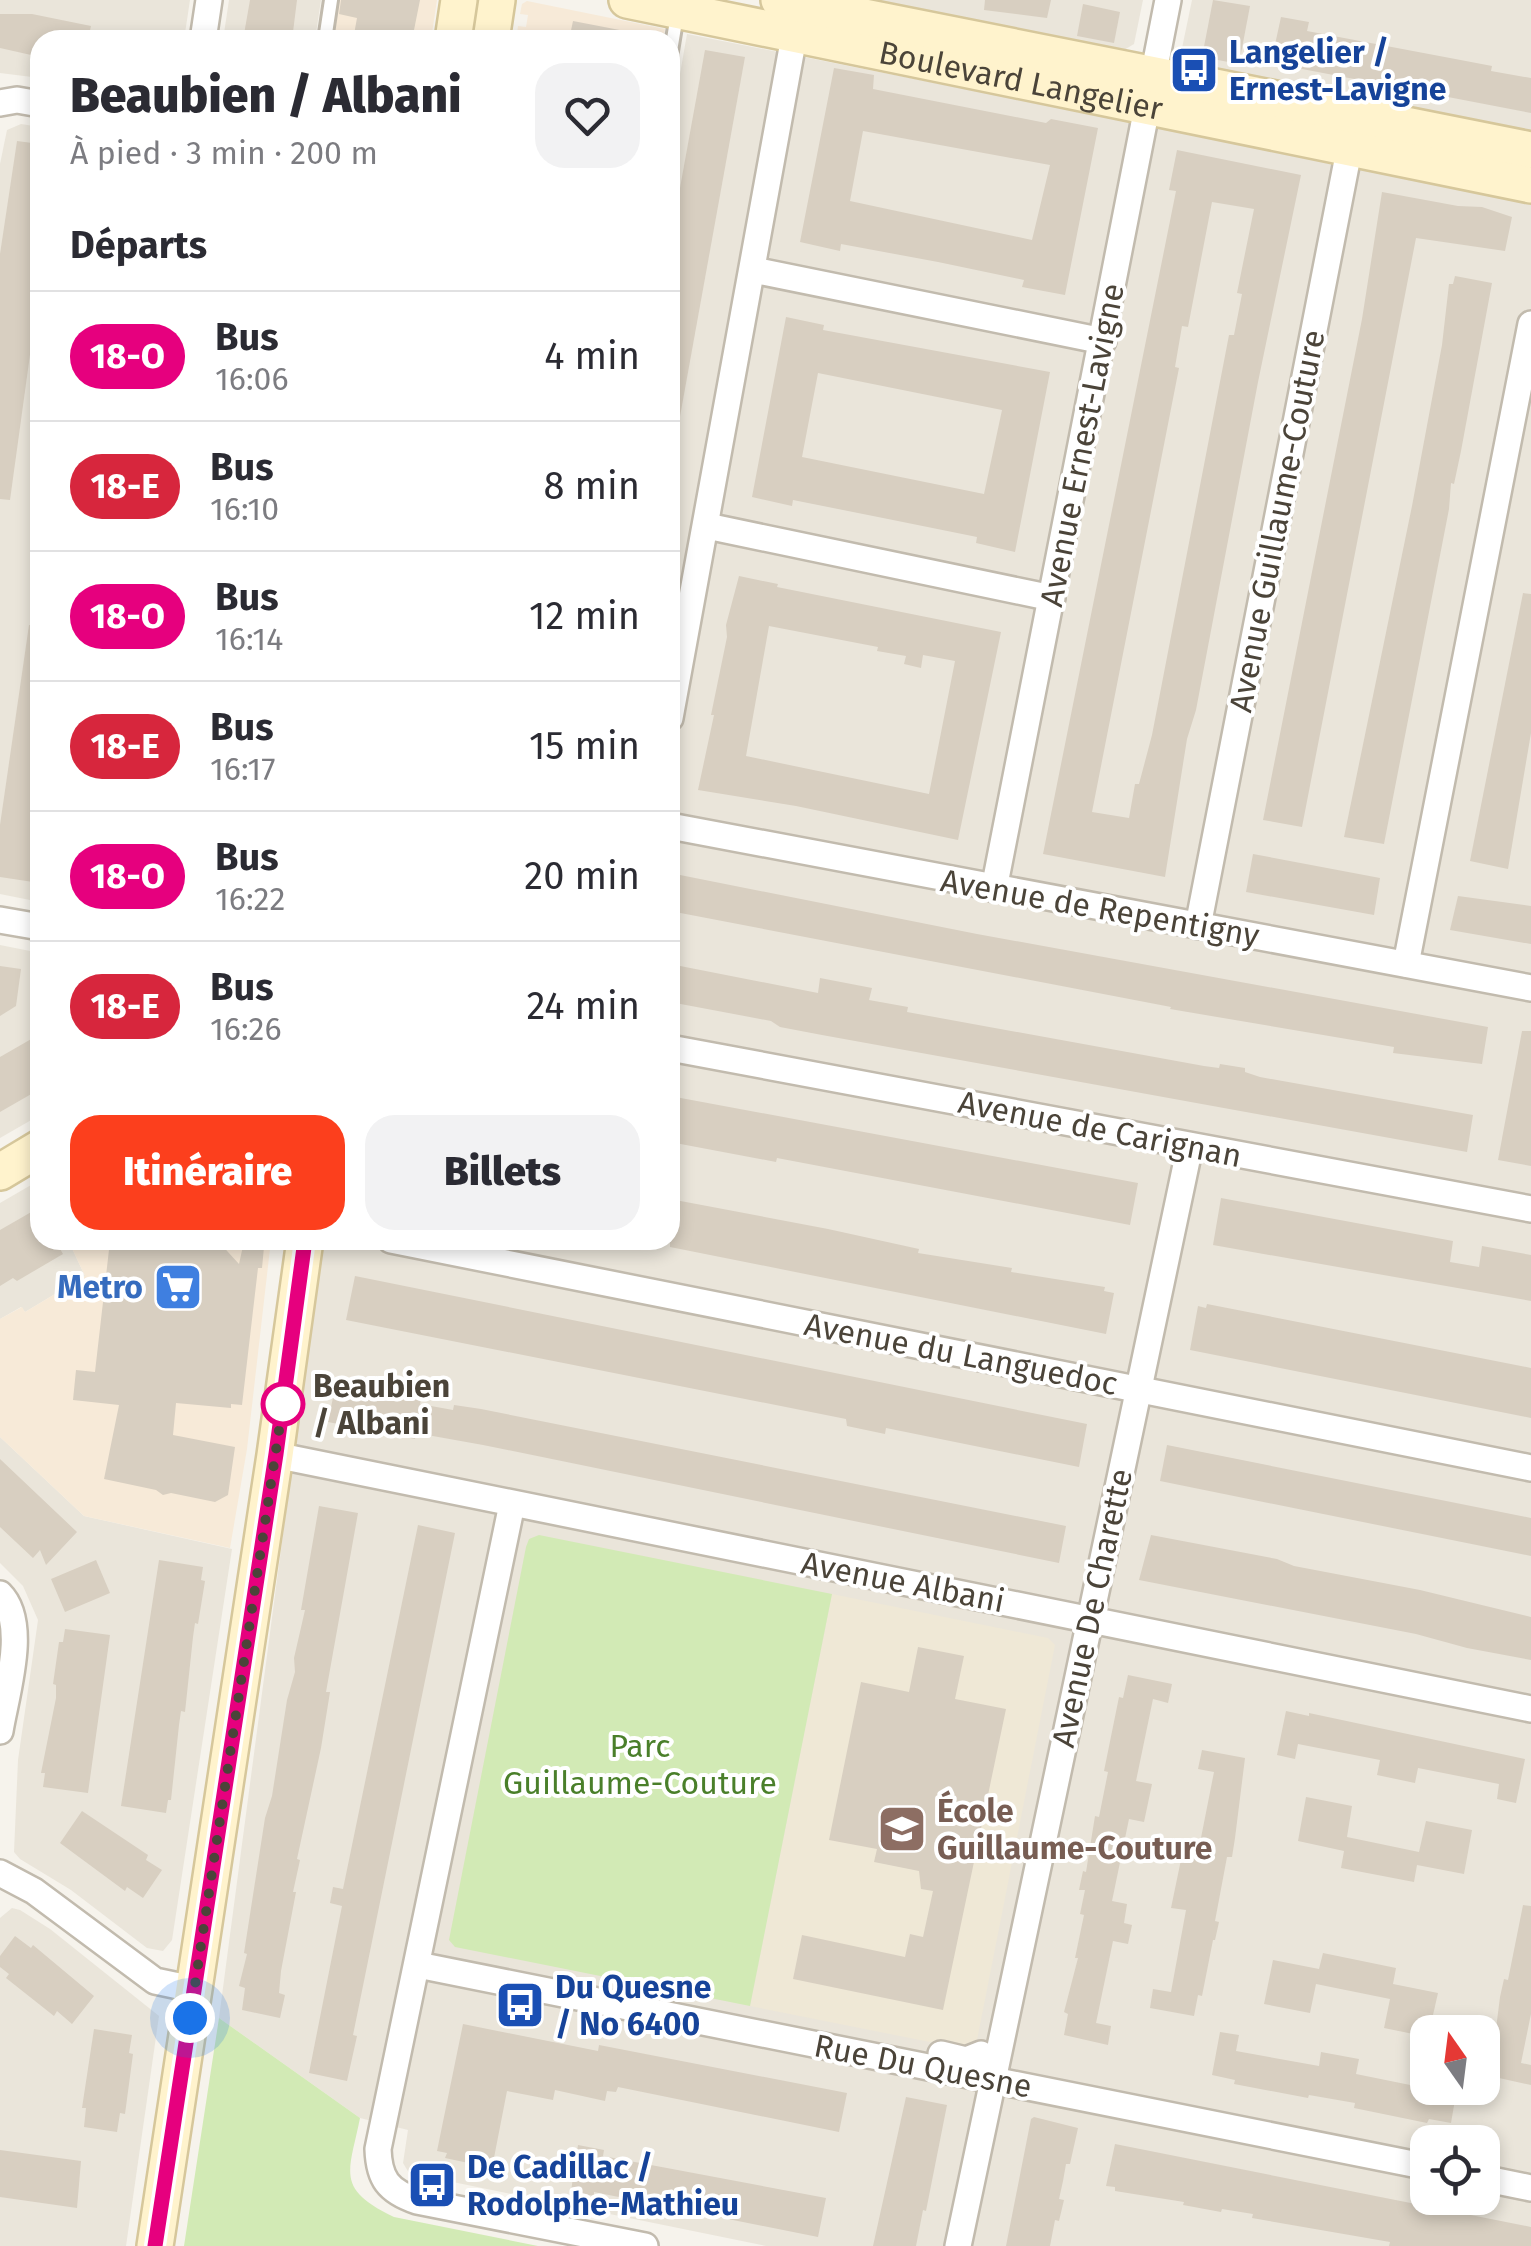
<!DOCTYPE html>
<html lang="fr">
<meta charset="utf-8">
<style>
body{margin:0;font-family:"Fira Sans",sans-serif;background:#f2f2f3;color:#2b2b33;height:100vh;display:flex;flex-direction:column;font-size:38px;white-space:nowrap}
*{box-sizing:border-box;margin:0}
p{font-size:32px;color:#7c7c81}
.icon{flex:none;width:55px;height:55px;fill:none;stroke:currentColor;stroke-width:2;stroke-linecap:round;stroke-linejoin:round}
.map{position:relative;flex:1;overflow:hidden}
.drawer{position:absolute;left:30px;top:30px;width:650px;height:1220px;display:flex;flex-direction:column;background:#fff;border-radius:30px;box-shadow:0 5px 15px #0003}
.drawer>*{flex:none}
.badge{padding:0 20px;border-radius:32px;font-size:35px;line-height:65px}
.needle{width:65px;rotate:346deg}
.tools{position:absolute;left:1410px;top:2015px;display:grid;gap:20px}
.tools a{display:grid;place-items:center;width:90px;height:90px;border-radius:20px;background:#fff;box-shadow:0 5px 15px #0003;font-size:50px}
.you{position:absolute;width:50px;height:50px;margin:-25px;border:8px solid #fff;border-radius:50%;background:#1a73e8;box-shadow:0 0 0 15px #1a73e833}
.map>.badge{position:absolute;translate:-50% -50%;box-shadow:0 0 0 5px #fff}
h2{padding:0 40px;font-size:38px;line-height:90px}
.round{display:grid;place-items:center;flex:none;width:105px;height:105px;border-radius:30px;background:#f2f2f3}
.headline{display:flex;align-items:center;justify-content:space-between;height:170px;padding:0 40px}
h1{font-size:48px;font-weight:800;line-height:75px}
.button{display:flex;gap:20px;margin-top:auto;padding:20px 40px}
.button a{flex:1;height:115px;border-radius:30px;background:#fc3f1d;color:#fff;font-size:40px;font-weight:800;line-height:115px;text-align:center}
.button a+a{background:#f2f2f3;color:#2b2b33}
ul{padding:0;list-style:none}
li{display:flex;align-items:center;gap:30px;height:130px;padding:0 40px;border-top:2px solid #e1e1e2}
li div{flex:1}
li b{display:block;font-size:38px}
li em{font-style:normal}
li .badge{min-width:110px;font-weight:700;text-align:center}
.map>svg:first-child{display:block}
.residential{fill:#eae5da;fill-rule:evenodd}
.commercial{fill:#f7ead8}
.education{fill:#efe8d6}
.green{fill:#d2eab5}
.building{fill:#d8cfc1;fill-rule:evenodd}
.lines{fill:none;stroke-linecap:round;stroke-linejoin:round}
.lane-casing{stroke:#c2bbae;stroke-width:18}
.street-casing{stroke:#c2bbae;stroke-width:30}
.secondary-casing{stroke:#d6c79b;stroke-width:40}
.lane{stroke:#fff;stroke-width:12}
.street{stroke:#fff;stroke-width:25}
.secondary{stroke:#fff3cd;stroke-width:35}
.line-casing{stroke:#fff;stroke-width:22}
.line{stroke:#e6007e;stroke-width:15}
.walk{stroke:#4b4439;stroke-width:10;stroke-dasharray:0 18}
.stop-dot{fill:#fff;stroke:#e6007e;stroke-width:5}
.labels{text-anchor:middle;stroke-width:8;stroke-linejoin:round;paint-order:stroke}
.transit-label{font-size:32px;font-weight:bold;fill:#164399;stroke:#fff;text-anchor:start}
.street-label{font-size:32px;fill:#4b4439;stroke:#fff}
.shop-label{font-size:32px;font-weight:bold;fill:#366cbe;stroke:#fff;text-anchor:end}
.stop-label{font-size:32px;font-weight:bold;fill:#4b4439;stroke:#fff;text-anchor:start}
.park-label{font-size:32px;fill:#4a7f2a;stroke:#fff}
.education-label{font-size:32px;font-weight:bold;fill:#785e54;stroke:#fff;text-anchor:start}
</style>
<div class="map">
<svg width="1531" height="2246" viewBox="0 0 1531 2246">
<rect width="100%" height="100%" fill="#f6f3ec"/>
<!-- residential -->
<g class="residential">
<path d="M0,0H190L184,40H40V78L0,73Z"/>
<path d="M229,0H321L315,40H223Z"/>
<path d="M878,0H1143L1134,44L1124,50Z"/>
<path d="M1192,0H1531V131L1189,65L1181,53Z"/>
<path d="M687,34L1531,201V2246H766L409,2173L403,2163L408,2130L360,2118L219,2018L322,1240H670V131ZM1428,2032H1482V2088H1428ZM1428,2142H1482V2198H1428Z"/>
<path d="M21,124L40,127V902L0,894V164L7,130Z"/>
<path d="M0,945L40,953V1115L0,1138Z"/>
<path d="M38,1181L40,1240H68L85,1276L25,1312L21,1307L0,1319V1203Z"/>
<path d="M0,1437L84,1516L232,1549L172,1940L163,1951L147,1948L71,1890L20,1859L14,1852L18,1760L38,1620L23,1586L0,1563Z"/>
<path d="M12,1908L20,1910L50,1929L159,2016L126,2246H0V1918Z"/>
</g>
<!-- commercial -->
<g class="commercial">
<path d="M338,0H437L431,40H332Z"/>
<path d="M527,1L665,29L663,40H516L518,26L526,27L528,15L520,14L522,4Z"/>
<path d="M68,1240H271L247,1449L230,1548L84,1516L0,1437V1319L22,1307L25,1312L85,1276Z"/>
</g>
<!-- education -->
<path class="education" d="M832,1594L1048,1638L1055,1645L977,2040L974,2045L965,2049L750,2006Z"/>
<!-- green -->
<g class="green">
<path d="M539,1535L832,1594L750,2006L455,1947L449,1940L526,1547L529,1539Z"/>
<path d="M219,2018L360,2118C349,2173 335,2189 394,2217L538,2246H184Z"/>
</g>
<!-- building -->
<g class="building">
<path d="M250,0H297L292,40H243Z"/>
<path d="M341,0H420L412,40H353L357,18L339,14Z"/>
<path d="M985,0H1051L1047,18L984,10Z"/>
<path d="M1213,0L1250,6L1239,64L1202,57Z"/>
<path d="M1083,4L1120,12L1114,43L1077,36Z"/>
<path d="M0,14H32L91,26L88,40H40V57L0,48Z"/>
<path d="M1281,17L1309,22L1307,31L1450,58L1492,66L1491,71L1531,78V113L1271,63Z"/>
<path d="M573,21L630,32L629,40H569Z"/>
<path d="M705,50L745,57L679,422L670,421V243Z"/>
<path d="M834,68L874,75L873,89L1046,123L1051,119L1098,128L1065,295L1022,287L1024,280L938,262L841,244L840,251L800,242ZM863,131L1050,165L1032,240L850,201Z"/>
<path d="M17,141L40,144V282L10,500L0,499V254Z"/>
<path d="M1177,150L1301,175L1258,382L1196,710L1187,739L1165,877L1043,854L1176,191L1169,190ZM1212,202L1254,209L1237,293L1242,294L1234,335H1229L1152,735L1139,784H1135L1129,818L1092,812L1179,368L1175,367L1182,326L1188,327Z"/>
<path d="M1382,192L1458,206L1482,207L1512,217L1505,251L1416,238L1302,827L1263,820L1362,319Z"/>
<path d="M1455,276L1492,283L1461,451L1454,484L1451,483L1449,509L1384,844L1344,837L1412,506L1442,345L1449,284H1453Z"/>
<path d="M786,317L824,325L823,330L1050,372L1015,552L976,543L977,537L888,519L793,500L792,506L752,497ZM818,373L1002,410L984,494L802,457Z"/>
<path d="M739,576L778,584L777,587L1001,632L958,840L796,806L698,790L714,715H711L727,637L726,625ZM769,626L878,647L877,651L906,656L904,664L921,668L923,655L955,661L929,794L746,756Z"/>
<path d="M1523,593L1531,594V733L1508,869L1470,861Z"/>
<path d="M29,625L40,626V835L33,882L0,877V825Z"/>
<path d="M1253,854L1380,878L1374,915L1246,892Z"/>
<path d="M670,873L977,934L1488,1027L1482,1064L1393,1053L1394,1047L1170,1009L1171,1007L670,911Z"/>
<path d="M1458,896L1531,906V944L1450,930Z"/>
<path d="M670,964L818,993L820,978L872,988L869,1000L908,1007L907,1012L1204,1066L1219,1068L1220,1064L1245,1068V1072L1260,1077L1473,1115L1467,1152L822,1035L780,1027L771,1021L670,1002Z"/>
<path d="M0,966L21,969L16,1006L0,1016Z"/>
<path d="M1522,1031H1531V1166L1498,1160Z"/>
<path d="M40,1034V1089L0,1112V1057Z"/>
<path d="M670,1096L1138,1183L1130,1225L777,1158L776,1162L670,1142Z"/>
<path d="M1221,1198L1453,1241L1450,1262L1479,1267L1482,1246L1531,1255V1301L1213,1245Z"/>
<path d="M670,1199L828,1229L919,1249L918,1253L1012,1268L1011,1272L1105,1287L1104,1291L1114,1293L1106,1334L670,1247Z"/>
<path d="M40,1207V1240H55L63,1254L17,1281L13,1278L0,1286V1230Z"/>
<path d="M161,1240H217L239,1264L243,1246L264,1247L262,1268H258L242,1405L231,1404V1408L176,1403L173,1435L235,1447L228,1495L215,1502L171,1493L163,1495L156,1490L104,1479L119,1405L73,1400L76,1370L95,1372L110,1241L154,1245Z"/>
<path d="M355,1276L1087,1424L1079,1467L886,1428L885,1434L847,1426L846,1419L346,1320Z"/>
<path d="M1207,1304L1531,1368V1418L1190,1350L1198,1306L1206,1308Z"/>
<path d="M337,1378L422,1395L420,1404L453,1410L454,1405L481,1409L1066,1526L1059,1563L483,1445L416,1433L415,1439L328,1422Z"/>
<path d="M1167,1445L1531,1518V1556L1160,1481Z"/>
<path d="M0,1459L77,1532L46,1565L40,1550L33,1558L0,1527Z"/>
<path d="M319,1506L358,1513L326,1692H330L321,1748L297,1859L300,1860L293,1892H296L281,1971L279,1993L285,1995L280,2018L242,2010L245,1988L239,1986L247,1954L244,1953L265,1818L272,1796L287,1700L295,1672L294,1658L305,1610H301Z"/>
<path d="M418,1525L455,1533L353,2035L357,2036L347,2081L309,2073L342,1906L330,1903L333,1887L343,1889Z"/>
<path d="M1151,1535L1277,1559L1294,1566L1420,1590L1531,1617V1660L1467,1648L1416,1634L1139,1580Z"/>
<path d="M96,1560L110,1593L65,1612L51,1579Z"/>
<path d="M159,1560L203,1567L201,1580L205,1581L198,1624L195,1623L193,1637L185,1712L181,1711L179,1725L171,1800H168L166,1813L121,1806Z"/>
<path d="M65,1629L110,1635L88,1793L43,1787L45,1773H41L56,1698V1685L53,1684L59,1642H63Z"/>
<path d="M918,1647L964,1656L955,1699L1006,1709L943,2010L793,1979L802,1935L905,1957L910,1934L923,1937L933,1891L921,1889L919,1871L874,1862L877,1849L829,1840L861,1682L909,1692Z"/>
<path d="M1128,1675L1172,1684L1168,1703L1153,1699L1136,1781L1152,1784L1144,1822L1129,1819L1112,1901L1127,1904L1124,1923L1132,1925L1128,1944L1113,1941L1096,2023L1111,2026L1108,2045L1064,2035L1068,2014L1064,2012L1078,1958H1075L1084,1915L1080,1914L1085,1890H1079L1083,1871L1086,1872L1095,1816L1099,1817L1108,1772L1104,1771L1119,1697L1123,1698Z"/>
<path d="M1286,1711L1309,1716V1713L1525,1759L1516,1803L1497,1799L1499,1784L1418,1768L1415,1783L1377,1775L1380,1760L1298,1744L1295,1759L1277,1755Z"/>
<path d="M1202,1750L1245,1758L1235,1838L1232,1857H1227L1215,1921L1219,1922L1215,1940H1213L1202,1996L1198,1995L1194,2016L1150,2008L1153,1989L1171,1992L1186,1910L1171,1908L1183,1850L1198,1853L1214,1772L1198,1769Z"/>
<path d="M1306,1797L1352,1806L1347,1837L1419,1852L1426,1821L1472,1830L1464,1874L1417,1865L1414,1882L1341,1868L1344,1851L1298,1841Z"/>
<path d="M82,1811L148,1855L146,1860L162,1870L143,1898L127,1887L125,1891L60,1843Z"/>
<path d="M1523,1905L1531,1906V2014L1521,2063L1531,2065V2085L1490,2076L1500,1997L1504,1979L1508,1980Z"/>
<path d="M15,1936L31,1948L33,1945L94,1996L72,2024L57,2011L54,2016L6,1978L9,1974L0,1967V1956Z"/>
<path d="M1323,1953L1396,1968L1393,1984L1438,1993L1428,2037L1384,2028L1390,1999L1316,1984L1310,2013L1264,2004L1273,1960L1319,1969Z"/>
<path d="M463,2024L598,2051L599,2045L847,2093L839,2132L618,2087L616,2092L607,2091L605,2101L555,2090L553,2100L507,2091L492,2168L445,2158L447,2153L437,2151Z"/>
<path d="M94,2029L132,2035L129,2053L133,2054L125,2114L120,2113L117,2132L84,2127L86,2108H82Z"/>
<path d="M1220,2032L1239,2035L1236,2051L1319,2066L1321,2052L1359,2059L1356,2074L1425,2088H1457L1451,2123L1429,2119L1427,2123L1354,2108L1355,2103L1309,2095L1308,2098L1234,2084L1235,2080L1212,2075Z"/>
<path d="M906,2097L947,2105L926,2211L923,2210L916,2246H873Z"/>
<path d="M1034,2117L1078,2128L1070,2164H1066L1063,2181L1059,2199L1064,2200L1059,2221L1055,2220L1050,2246H1006L1031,2119Z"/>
<path d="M1115,2144L1531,2227V2246H1389L1390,2242L1252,2218L1253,2214L1222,2209L1221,2212L1183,2205L1184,2202L1115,2191V2187L1106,2186Z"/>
<path d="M578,2145L604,2150L603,2156L826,2198L818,2237L594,2192V2196L571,2191Z"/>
<path d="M0,2150L81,2161L77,2208L0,2197Z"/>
</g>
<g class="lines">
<!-- lane casing -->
<g class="lane-casing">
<g id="lane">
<path d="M325,40L331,0"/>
<path d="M670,57L677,15"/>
</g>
</g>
<!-- street casing -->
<g class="street-casing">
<g id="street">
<path d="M203,40L209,0"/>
<path d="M0,103L17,100L40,104"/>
<path d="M753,270L1103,341"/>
<path d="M707,526L1052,598"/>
<path d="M670,718L797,20"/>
<path d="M670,826L1531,988"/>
<path d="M994,889L1168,0"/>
<path d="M0,920L40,927"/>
<path d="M1198,926L1352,135"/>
<path d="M1406,964L1531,324"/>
<path d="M670,1048L1531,1209"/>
<path d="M391,1240L1531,1468"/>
<path d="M275,1455L1531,1709"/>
<path d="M512,1504L378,2149C379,2179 388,2191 417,2201L645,2246"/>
<path d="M0,1594C29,1623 6,1694 0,1731"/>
<path d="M0,1873L34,1891L155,1981L193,1989"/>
<path d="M418,1965L1428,2167"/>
<path d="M941,2054L966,2060L981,2054"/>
<path d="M1482,2178L1531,2188"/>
<path d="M958,2246L1190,1146"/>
</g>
</g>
<!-- secondary casing -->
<g class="secondary-casing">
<g id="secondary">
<path id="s1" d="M627,0L1531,185"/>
<path d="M779,0L1531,150"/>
<path d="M453,40L459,0"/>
<path d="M491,40L497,0"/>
<path d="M0,1172L40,1148"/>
<path d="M155,2246L275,1455L305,1240"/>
</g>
</g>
<!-- lane -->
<use href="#lane" class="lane"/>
<!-- street -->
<use href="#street" class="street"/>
<!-- secondary -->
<use href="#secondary" class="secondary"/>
</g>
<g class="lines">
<!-- line casing -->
<g class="line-casing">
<path id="line" d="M155,2246L276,1454L305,1240"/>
</g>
<!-- line -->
<use href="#line" class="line"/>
<!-- walk -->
<path class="walk" d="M190,2018L283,1404"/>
</g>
<!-- icons -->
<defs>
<g id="bus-square" transform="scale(2.5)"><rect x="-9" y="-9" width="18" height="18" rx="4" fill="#1a4fb4" stroke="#fff"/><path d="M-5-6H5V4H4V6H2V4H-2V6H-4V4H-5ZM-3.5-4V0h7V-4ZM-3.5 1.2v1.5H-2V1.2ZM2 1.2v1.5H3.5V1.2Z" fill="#fff"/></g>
<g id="supermarket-square" transform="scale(2.5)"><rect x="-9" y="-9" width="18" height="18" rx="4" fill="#3f7fe0" stroke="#fff"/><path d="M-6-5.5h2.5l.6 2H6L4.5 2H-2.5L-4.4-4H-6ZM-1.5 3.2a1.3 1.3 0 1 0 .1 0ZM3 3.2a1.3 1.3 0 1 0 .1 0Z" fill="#fff"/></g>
<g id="school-square" transform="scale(2.5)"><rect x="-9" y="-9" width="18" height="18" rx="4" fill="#8d6e63" stroke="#fff"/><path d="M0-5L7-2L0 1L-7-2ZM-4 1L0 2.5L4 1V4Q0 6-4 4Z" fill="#fff"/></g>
</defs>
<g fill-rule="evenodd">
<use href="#bus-square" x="1194" y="70"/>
<use href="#supermarket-square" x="178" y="1287"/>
<use href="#school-square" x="902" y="1829"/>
<use href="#bus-square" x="520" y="2005"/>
<use href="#bus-square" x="432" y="2185"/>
</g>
<!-- markers -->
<circle class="stop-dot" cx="283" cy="1404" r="20"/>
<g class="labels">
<!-- transit labels -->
<g class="transit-label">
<text x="1229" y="63">Langelier /<tspan x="1229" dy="37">Ernest-Lavigne</tspan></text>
<text x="555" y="1998">Du Quesne<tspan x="555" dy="37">/ No 6400</tspan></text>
<text x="467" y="2178">De Cadillac /<tspan x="467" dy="37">Rodolphe-Mathieu</tspan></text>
</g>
<!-- street labels -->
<g class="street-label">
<text dy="11" stroke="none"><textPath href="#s1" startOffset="402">Boulevard Langelier</textPath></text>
<text transform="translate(1082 445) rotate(-79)" y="11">Avenue Ernest-Lavigne</text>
<text transform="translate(1277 521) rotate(-79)" y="11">Avenue Guillaume-Couture</text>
<text transform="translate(1100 908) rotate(10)" y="11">Avenue de Repentigny</text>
<text transform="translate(1100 1129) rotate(11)" y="11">Avenue de Carignan</text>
<text transform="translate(961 1354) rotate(11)" y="11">Avenue du Languedoc</text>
<text transform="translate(903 1582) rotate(11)" y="11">Avenue Albani</text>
<text transform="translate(1092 1608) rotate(-78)" y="11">Avenue De Charette</text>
<text transform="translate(923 2066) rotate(11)" y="11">Rue Du Quesne</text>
</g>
<!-- shop labels -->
<g class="shop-label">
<text x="143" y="1298">Metro</text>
</g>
<!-- stop labels -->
<g class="stop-label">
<text x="313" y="1397">Beaubien<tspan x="313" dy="37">/ Albani</tspan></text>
</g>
<!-- park labels -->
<g class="park-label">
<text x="640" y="1757">Parc<tspan x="640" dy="37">Guillaume-Couture</tspan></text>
</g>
<!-- education labels -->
<g class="education-label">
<text x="937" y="1822">École<tspan x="937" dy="37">Guillaume-Couture</tspan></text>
</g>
</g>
</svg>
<div class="tools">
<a><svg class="needle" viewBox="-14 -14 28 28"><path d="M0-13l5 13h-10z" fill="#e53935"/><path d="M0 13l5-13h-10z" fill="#7c7c81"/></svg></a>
<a><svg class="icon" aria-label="locate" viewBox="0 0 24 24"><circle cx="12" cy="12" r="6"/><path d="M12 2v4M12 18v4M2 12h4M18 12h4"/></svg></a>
</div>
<div class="you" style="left:190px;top:2018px"></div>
<section class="drawer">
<div class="headline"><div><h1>Beaubien / Albani</h1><p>À pied · 3 min · 200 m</p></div><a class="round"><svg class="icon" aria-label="heart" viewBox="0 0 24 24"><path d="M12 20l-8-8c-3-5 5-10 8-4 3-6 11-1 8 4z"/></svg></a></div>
<h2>Départs</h2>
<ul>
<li><span class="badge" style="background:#e6007e;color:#fff">18-O</span><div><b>Bus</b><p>16:06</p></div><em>4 min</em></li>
<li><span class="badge" style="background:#d7263d;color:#fff">18-E</span><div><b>Bus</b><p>16:10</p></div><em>8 min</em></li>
<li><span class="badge" style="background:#e6007e;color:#fff">18-O</span><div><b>Bus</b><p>16:14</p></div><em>12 min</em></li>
<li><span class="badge" style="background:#d7263d;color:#fff">18-E</span><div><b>Bus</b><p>16:17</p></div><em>15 min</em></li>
<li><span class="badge" style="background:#e6007e;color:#fff">18-O</span><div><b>Bus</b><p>16:22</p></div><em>20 min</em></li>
<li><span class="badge" style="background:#d7263d;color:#fff">18-E</span><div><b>Bus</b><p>16:26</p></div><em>24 min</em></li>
</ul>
<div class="button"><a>Itinéraire</a><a>Billets</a></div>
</section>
</div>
